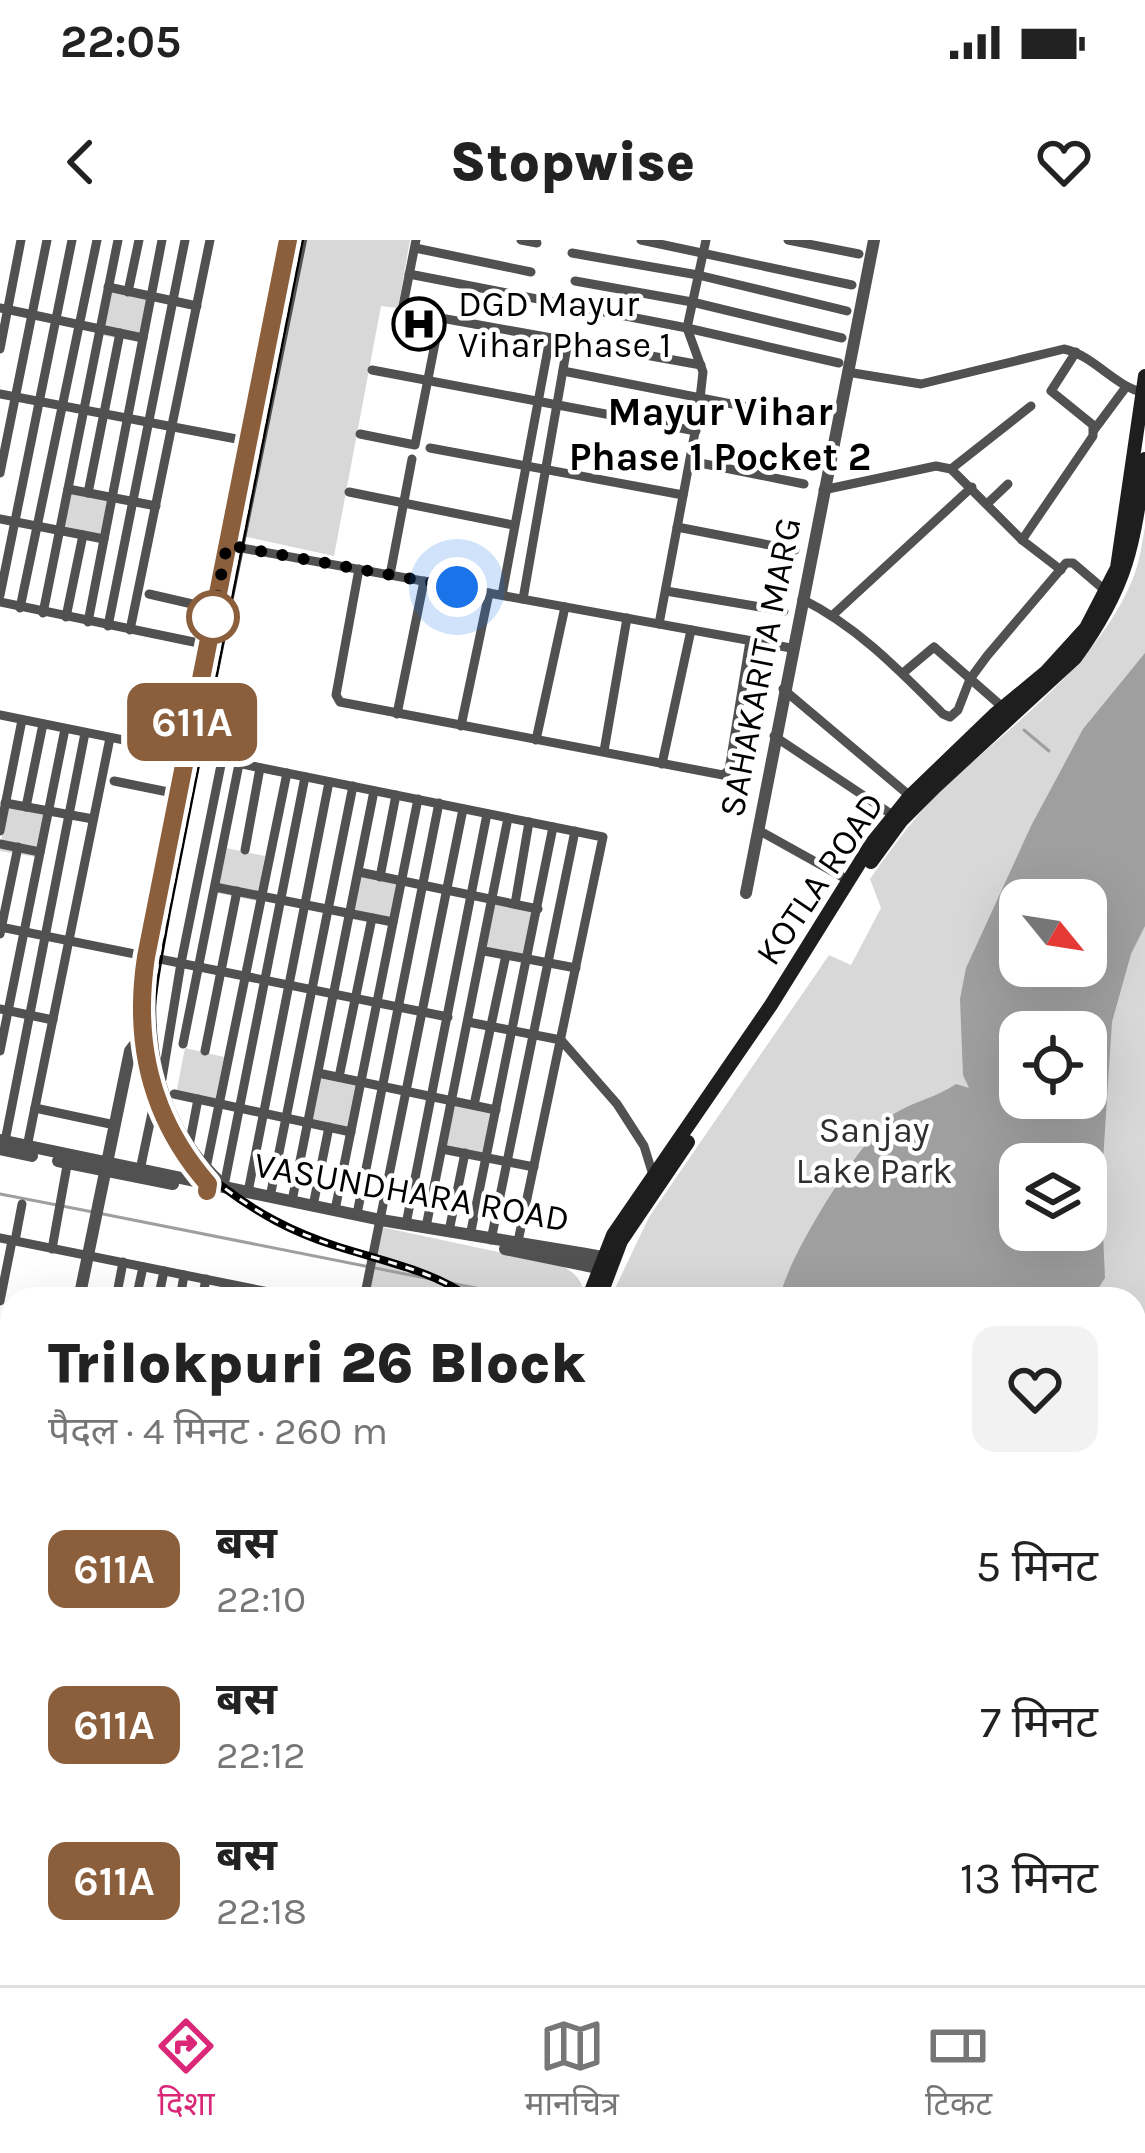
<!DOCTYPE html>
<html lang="hi">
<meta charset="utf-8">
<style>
body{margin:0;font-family:Karla,"Noto Sans Devanagari",sans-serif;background:#f2f2f2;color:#222;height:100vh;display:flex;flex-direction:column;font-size:45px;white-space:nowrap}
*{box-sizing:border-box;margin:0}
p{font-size:39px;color:#767676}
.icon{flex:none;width:66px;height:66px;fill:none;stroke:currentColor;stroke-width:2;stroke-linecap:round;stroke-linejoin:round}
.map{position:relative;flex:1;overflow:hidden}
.sheet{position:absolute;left:0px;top:1047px;width:1146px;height:699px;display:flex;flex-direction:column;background:#fff;border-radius:36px 36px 0 0;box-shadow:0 12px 48px #0002}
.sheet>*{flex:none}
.badge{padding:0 24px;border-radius:18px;font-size:42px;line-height:78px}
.needle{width:78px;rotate:120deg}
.controls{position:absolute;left:999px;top:639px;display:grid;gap:24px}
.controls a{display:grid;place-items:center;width:108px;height:108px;border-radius:24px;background:#fff;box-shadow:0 12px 48px #0002;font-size:60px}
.you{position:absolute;width:60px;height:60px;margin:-30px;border:9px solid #fff;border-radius:50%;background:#1a73e8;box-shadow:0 0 0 18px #1a73e833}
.map>.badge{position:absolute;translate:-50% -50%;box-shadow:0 0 0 6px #fff}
.round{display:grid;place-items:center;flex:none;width:126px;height:126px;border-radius:24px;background:#f2f2f2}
.headline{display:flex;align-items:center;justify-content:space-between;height:204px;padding:0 48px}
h1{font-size:57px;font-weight:800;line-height:90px}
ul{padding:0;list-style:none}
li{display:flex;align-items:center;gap:36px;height:156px;padding:0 48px}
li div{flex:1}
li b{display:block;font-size:45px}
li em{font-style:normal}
li .badge{min-width:132px;font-weight:700;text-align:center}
.status{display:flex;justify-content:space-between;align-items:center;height:84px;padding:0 60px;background:#fff;direction:ltr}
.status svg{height:33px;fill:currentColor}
header{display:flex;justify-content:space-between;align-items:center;height:156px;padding:0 48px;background:#fff;font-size:54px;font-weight:800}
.menu{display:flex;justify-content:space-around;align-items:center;height:168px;border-top:3px solid #e0e0e0;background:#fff;font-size:33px;color:#767676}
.menu a{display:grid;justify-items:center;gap:6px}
.menu .current{color:#db2777}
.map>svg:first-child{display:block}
.green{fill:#d8d8d8;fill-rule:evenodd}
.water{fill:#9f9f9f;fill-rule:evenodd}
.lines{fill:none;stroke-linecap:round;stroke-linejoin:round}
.stream{stroke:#9f9f9f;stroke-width:3}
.minor{stroke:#515151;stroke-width:9}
.tertiary{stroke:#515151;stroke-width:12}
.secondary{stroke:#1e1e1e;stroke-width:14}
.rail-casing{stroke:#000;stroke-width:8}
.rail{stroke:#fff;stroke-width:3;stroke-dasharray:9;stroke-linecap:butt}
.line-casing{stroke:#fff;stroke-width:27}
.line{stroke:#8b5e3c;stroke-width:18}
.walk{stroke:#000;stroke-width:12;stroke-dasharray:0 21.6}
.stop-dot{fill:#fff;stroke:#8b5e3c;stroke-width:6}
.labels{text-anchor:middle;stroke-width:9;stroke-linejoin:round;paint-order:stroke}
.poi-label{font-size:36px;fill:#000;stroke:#fff;text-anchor:start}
.street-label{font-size:36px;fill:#000;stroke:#fff}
.park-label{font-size:36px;fill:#2f2f2f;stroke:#fff}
.neighbourhood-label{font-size:39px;font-weight:bold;fill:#000;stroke:#fff}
</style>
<div class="status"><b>22:05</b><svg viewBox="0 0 49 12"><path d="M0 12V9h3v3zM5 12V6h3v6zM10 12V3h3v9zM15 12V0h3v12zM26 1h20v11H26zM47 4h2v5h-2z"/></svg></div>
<header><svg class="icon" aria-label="back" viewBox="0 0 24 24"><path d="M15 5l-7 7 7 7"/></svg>Stopwise<svg class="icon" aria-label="heart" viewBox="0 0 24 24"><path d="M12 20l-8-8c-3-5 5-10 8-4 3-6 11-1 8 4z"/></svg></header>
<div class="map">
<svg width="1145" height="1745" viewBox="0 0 1145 1745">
<rect width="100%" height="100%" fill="#fff"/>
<!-- green -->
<g class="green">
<path d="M302,0H410L398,68L381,66L334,316L242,296Z"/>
<path d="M109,49L148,58L139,102L100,95Z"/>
<path d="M69,250L109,258L100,302L60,295Z"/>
<path d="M1145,287V1167L1134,1220V1059H610L649,977L829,715L851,725L881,668L870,639C895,603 920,569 953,539C1017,482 1104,417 1135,333C1140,319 1142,302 1145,287ZM1020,660H1086V726H1020ZM1020,792H1086V858H1020ZM1020,924H1086V990H1020Z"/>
<path d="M6,565L45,573L36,617L0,611Z"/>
<path d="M226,608L265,616L257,661L217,653Z"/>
<path d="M360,634L399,642L390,686L350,679Z"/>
<path d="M494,664L533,672L524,717L485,709Z"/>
<path d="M185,808L224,817L215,861L176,854Z"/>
<path d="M319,836L359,844L350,888L310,881Z"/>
<path d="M453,863L493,871L484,915L444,908Z"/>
<path d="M381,987L560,1025C576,1033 583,1041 585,1059H367Z"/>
</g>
<!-- water -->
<path class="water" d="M1145,413V686L1131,714L1112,782L1101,951L1105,1038L1091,1059H780C783,1024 866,890 897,872C916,861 937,857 956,844L969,848L963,835L960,759L966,728L1031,586L1083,489ZM1020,660H1086V726H1020ZM1020,792H1086V858H1020ZM1020,924H1086V990H1020Z"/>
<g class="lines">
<!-- stream -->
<g class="stream">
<path d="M1024,490L1049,511"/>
<path d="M0,954L93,972"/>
<path d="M103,974L531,1059"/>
</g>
<!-- minor -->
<g class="minor">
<path d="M416,0L402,71L701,125"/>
<path d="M521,0L537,3"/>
<path d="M641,0L852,45"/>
<path d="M788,0L859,14"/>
<path d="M415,8L531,32"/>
<path d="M572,13L698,35L847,71"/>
<path d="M409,34L687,88L839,123"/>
<path d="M575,41L692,62L842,98"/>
<path d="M108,47L197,66"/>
<path d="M128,52L139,0"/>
<path d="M0,68L143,98"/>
<path d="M0,109L21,0"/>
<path d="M372,130L696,191"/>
<path d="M563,131L819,181"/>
<path d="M847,132L921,144L1064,109C1095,116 1113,146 1145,153"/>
<path d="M0,154L247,201"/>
<path d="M1094,190L1126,147"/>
<path d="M360,194L415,205L440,78"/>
<path d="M430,208L683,255"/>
<path d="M690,221L804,244"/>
<path d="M951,229L1031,166"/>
<path d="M0,233L47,0"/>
<path d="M68,249L156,266"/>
<path d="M823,250L936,226L951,229L1022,300L1061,330"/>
<path d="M349,252L513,285"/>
<path d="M88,253L120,93"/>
<path d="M988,263L1008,244"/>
<path d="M0,279L104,299"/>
<path d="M677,287L795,310"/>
<path d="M1022,300L1093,196V185L1051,151L1076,112"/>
<path d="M236,307L791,408"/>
<path d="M359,329L336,455L340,462L723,535L729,530L750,401"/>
<path d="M390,335L412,219"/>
<path d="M666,351L784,371"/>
<path d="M149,354L214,369"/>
<path d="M0,355L72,0"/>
<path d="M502,355L550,98"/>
<path d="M523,359L568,101"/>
<path d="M802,359C858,387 899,430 943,474L950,477L958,470L970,439L987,416L1066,323H1073L1107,352"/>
<path d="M0,362L213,406"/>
<path d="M20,368L97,0"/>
<path d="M43,373L118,0"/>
<path d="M834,374L972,247"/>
<path d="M66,377L83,295"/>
<path d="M88,382L162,0"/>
<path d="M659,384L698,176L703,132L687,88L706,0"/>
<path d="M108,386L185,0"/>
<path d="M130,390L210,0"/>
<path d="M903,433L934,407L1007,471"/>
<path d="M783,449L910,556"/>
<path d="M397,474L424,341"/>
<path d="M0,475L603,597L517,1006"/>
<path d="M461,486L489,353"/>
<path d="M774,496L894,576"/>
<path d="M536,500L565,367"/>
<path d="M604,511L627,378"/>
<path d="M662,524L691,390"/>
<path d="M114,541L178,554"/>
<path d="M5,563L93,579"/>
<path d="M26,567L43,484"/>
<path d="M758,590L848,640"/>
<path d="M0,591L22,480"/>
<path d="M0,604L40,612"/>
<path d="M245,610L260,528"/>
<path d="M359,632L538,669"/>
<path d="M380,637L396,555"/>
<path d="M215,647L393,682"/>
<path d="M515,664L529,582"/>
<path d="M0,687L448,777"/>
<path d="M0,694L18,607"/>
<path d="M484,711L576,728"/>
<path d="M0,769L53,780"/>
<path d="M468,782L561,800L617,864L644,906L653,935"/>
<path d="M183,804L239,524"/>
<path d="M0,811L65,489"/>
<path d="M205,811L237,651"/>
<path d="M318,833L496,870"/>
<path d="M339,837L372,678"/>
<path d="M162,839L181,723L222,520"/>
<path d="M174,854L351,892"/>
<path d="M474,865L506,715"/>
<path d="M35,868L115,885"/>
<path d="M5,901L85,493"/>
<path d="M189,906L198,859"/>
<path d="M27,907L110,498"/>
<path d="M442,909L534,927"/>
<path d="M206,928L287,533"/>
<path d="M140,930L156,854"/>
<path d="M224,946L305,537"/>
<path d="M248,952L329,542"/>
<path d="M270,957L353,546"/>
<path d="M292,961L374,551"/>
<path d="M313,966L329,887"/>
<path d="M335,970L418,559"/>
<path d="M357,974L439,563"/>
<path d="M406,984L487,574"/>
<path d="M426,987L508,578"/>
<path d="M449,991L465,913"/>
<path d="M470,996L553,587"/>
<path d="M0,998L304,1059"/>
<path d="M491,1000L575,591"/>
<path d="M15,1001L22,964"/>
<path d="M52,1009L68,920"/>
<path d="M116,1059L123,1022"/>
<path d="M136,1059L143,1027"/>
<path d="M158,1059L164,1031"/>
<path d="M180,1059L184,1035"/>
<path d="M202,1059L206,1039"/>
<path d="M364,1059L463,569"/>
<path d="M0,1061L12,1001"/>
<path d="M0,1118L12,1121"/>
<path d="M1134,1214L1145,1163"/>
<path d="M1134,1264L1145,1266"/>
<path d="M0,1289L12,1291"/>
<path d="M1134,1394L1145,1396"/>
<path d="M0,1543L12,1545"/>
<path d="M1134,1576L1145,1578"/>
<path d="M1134,1614L1145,1588"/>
<path d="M0,1636L12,1576"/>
<path d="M1134,1642L1145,1645"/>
<path d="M1134,1700H1144"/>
<path d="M0,1734L12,1677"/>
<path d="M574,1740L600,1745"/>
<path d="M22,1745L24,1734"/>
<path d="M42,1745L44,1734"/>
<path d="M69,1745L71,1734"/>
<path d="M90,1745L92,1734"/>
<path d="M116,1745L118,1734"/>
<path d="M137,1745L139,1734"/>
<path d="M160,1745L162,1734"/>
<path d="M184,1745L186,1734"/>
<path d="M206,1745L208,1734"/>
<path d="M229,1745L231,1734"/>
<path d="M308,1745L310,1734"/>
<path d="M333,1745L335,1734"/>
<path d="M354,1745L356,1734"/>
<path d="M400,1745L402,1734"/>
<path d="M423,1745L425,1734"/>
<path d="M450,1745L453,1734"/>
<path d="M525,1745L527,1734"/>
<path d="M551,1745L553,1734"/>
<path d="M617,1745L619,1734"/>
<path d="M640,1745L642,1734"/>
<path d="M670,1745L672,1734"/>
<path d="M701,1745L703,1734"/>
<path d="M723,1745L725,1734"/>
<path d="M744,1745L747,1734"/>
<path d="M767,1745L770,1734"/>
<path d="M792,1745L794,1734"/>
<path d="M818,1745L821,1734"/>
<path d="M881,1745L883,1734"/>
<path d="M1064,1745L1066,1734"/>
</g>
<!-- tertiary -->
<g class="tertiary">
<path d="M746,653L874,0"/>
<path d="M0,900L381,980L586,1014L602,1017L608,1024"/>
<path d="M0,909L32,916"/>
<path d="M58,921L173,944"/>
<path d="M208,944C150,880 132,801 146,717L288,0"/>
<path d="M224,946C158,887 142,803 154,719L301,0"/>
<path d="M505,1009L598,1028L609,1026"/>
<path d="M79,1059L130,811L143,794"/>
<path d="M0,1331L12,1333"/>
<path d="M0,1475L12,1409"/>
<path d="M1134,1556L1145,1558"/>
<path d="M1037,1745L1039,1734"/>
<path d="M1049,1745L1051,1734"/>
</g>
<!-- secondary -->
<g class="secondary">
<path d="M871,622L901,581L936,546L1075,418C1128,346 1134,304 1145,219"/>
<path d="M588,1059L613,995L771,765L872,603L910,556L994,475L1046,432L1086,388L1117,328L1145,136"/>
<path d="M599,1059L621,1001L688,902"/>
<path d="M253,1745L258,1734"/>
</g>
<!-- rail casing -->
<g class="rail-casing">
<g id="rail">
<path d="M300,0L167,672C155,740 131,842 176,904C188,921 206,934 223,947C259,974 292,992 336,1006C382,1021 432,1030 472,1059"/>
<path d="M1134,1565H1145"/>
</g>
</g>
<!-- rail -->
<use href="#rail" class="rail"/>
</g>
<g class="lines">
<!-- line casing -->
<g class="line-casing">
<path id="line" d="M207,951L208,944C151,879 133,802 146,717L288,0"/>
</g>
<!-- line -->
<use href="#line" class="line"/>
<!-- walk -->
<path class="walk" d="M213,377L227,305L457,347"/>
</g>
<!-- icons -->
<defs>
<g id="hospital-ring" transform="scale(2.7)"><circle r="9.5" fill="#fff" stroke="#000" stroke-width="1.5"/><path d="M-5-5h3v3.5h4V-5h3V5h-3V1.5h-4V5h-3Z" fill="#000"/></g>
</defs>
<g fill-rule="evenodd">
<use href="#hospital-ring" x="419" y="84"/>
</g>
<!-- markers -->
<circle class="stop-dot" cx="213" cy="377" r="24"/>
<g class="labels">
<!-- poi labels -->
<g class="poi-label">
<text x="458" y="76">DGD Mayur<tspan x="458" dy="41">Vihar Phase 1</tspan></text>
</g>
<!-- street labels -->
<g class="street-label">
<text transform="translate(759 427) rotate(-79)" y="13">SAHAKARITA MARG</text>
<text transform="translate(819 638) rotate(-56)" y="13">KOTLA ROAD</text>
<text transform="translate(412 951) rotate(10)" y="13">VASUNDHARA ROAD</text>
</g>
<!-- park labels -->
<g class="park-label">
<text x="874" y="902">Sanjay<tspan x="874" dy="41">Lake Park</tspan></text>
</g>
<!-- neighbourhood labels -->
<g class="neighbourhood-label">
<text x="720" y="185">Mayur Vihar<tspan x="720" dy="45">Phase 1 Pocket 2</tspan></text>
</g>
</g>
</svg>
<div class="controls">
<a><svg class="needle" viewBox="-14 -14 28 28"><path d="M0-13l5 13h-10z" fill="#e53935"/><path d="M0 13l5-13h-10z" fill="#767676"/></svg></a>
<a><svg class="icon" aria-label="locate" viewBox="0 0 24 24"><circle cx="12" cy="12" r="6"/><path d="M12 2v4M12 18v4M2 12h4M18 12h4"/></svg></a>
<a><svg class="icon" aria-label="layers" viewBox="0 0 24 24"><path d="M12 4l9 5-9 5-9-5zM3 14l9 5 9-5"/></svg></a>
</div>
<div class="you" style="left:457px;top:347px"></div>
<b class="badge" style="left:192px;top:482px;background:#8b5e3c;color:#fff">611A</b>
<section class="sheet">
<div class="headline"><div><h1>Trilokpuri 26 Block</h1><p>पैदल · 4 मिनट · 260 m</p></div><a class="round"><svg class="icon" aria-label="heart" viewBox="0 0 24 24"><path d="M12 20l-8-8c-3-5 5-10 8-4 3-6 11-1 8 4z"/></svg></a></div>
<ul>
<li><span class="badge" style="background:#8b5e3c;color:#fff">611A</span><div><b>बस</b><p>22:10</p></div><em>5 मिनट</em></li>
<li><span class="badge" style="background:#8b5e3c;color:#fff">611A</span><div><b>बस</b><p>22:12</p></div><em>7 मिनट</em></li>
<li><span class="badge" style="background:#8b5e3c;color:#fff">611A</span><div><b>बस</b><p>22:18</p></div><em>13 मिनट</em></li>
</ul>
</section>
</div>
<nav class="menu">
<a class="current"><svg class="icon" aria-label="directions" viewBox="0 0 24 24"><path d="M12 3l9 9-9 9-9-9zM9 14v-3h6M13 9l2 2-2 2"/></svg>दिशा</a>
<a><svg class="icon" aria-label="map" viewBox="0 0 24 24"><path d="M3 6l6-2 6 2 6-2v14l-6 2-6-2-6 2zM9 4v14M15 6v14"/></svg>मानचित्र</a>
<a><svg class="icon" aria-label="tickets" viewBox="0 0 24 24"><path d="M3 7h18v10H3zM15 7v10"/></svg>टिकट</a>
</nav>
